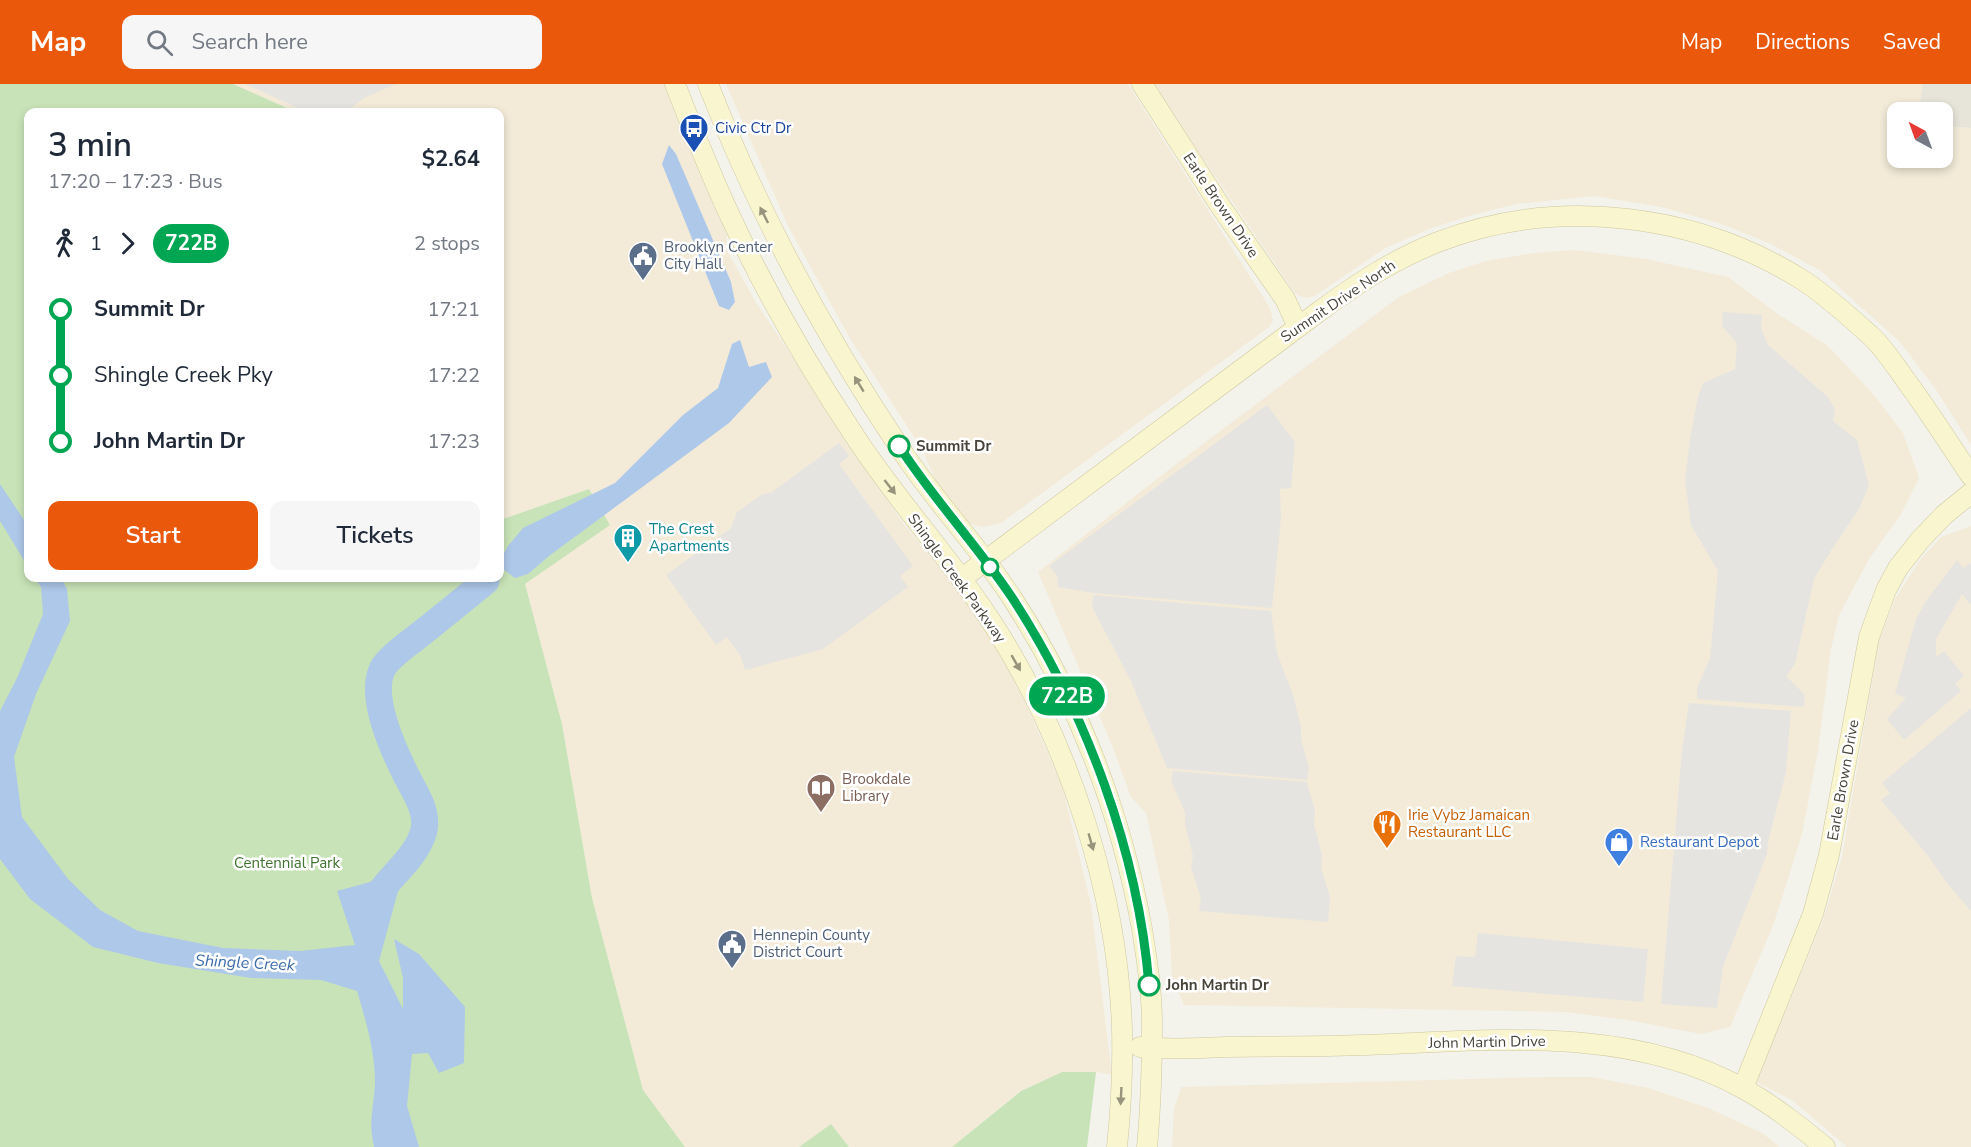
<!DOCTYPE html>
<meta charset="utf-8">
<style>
body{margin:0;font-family:"Nunito Sans",sans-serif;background:#f6f6f7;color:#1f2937;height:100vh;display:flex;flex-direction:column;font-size:22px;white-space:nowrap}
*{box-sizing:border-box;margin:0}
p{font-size:20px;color:#747a83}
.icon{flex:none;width:33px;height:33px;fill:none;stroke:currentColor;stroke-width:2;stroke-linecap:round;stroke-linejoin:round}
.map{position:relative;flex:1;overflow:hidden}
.panel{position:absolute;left:24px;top:24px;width:480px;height:474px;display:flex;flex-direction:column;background:#fff;border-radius:12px;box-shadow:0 3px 9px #0003}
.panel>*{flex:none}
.badge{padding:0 12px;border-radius:20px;font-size:21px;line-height:39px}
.needle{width:39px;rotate:319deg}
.controls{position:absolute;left:1887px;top:18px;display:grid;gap:12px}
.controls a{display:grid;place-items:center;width:66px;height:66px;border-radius:12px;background:#fff;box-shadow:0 3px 9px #0003;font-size:30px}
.map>.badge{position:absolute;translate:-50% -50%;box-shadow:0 0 0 3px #fff}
.legs{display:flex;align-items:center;gap:9px;height:66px;padding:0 24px;font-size:20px}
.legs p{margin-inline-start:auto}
.headline{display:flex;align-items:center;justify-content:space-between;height:102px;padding:0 24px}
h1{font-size:33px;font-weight:600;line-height:45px}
.action{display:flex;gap:12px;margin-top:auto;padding:12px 24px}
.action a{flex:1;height:69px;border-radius:12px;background:#ea580c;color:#fff;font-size:24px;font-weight:600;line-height:69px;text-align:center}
.action a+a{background:#f6f6f7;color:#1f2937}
ul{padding:0 24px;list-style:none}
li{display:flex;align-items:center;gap:21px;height:66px;font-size:22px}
li i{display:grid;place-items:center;width:9px;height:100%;margin:0 8px;background:currentColor}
li i::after{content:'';width:15px;height:15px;margin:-8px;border:4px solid;border-radius:50%;background:#fff}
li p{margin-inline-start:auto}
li:first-child i{background:linear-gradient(#0000 50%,currentColor 0)}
li:last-child i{background:linear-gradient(currentColor 50%,#0000 0)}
header{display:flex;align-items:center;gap:36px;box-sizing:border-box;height:84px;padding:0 30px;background:#ea580c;color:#fff}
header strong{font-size:28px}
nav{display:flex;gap:33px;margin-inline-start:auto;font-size:21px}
.search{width:420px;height:54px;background:#f6f6f7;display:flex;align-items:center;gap:15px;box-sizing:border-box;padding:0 21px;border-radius:12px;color:#747a83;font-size:22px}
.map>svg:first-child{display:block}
.residential{fill:#e7e4d9}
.commercial{fill:#f3ebd8}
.green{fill:#c9e3b8}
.parking{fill:#e6e4e1}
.water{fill:#aec8e9}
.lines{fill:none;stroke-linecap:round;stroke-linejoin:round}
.river{stroke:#aec8e9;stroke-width:27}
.secondary-casing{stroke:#cec89f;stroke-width:21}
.secondary{stroke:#f9f5cf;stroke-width:20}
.oneway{fill:#97937c}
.line-1-casing{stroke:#fff;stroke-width:14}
.line-1{stroke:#00a651;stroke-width:9}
.stop-1-dot{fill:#fff;stroke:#00a651;stroke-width:3}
.labels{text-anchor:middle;stroke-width:5;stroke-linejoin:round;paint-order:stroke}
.transit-label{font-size:15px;fill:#164399;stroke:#fff;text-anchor:start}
.street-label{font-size:15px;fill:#474339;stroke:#fff}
.service-label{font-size:15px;fill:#4e5e75;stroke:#fff;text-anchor:start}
.stop-label{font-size:15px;font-weight:bold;fill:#474339;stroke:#fff;text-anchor:start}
.culture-label{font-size:15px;fill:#0d838f;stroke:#fff;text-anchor:start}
.education-label{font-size:15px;fill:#785e54;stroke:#fff;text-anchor:start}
.food-label{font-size:15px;fill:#c56008;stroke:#fff;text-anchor:start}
.shop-label{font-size:15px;fill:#366cbe;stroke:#fff;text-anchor:start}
.park-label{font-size:15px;fill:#417332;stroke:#fff}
.water-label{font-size:16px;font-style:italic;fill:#3d6ca8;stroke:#fff}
</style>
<header>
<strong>Map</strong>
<div class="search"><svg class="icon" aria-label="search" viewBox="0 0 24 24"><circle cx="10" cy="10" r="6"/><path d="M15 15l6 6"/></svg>Search here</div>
<nav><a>Map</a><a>Directions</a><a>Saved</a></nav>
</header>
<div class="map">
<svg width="1971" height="1063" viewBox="0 0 1971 1063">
<rect width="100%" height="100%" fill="#f3f2eb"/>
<!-- residential -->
<path class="residential" d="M1922,0H1971V44L1943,42L1942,28H1919Z"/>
<!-- commercial -->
<g class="commercial">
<path d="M233,0H666L727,150L726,165L755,217L901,436L988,544L1024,616L1062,701L1091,821L1112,991L1096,988H1062L1020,1007L952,1063H849L831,1040L799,1063H685L643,1006L592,814L562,640L525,500L609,440L589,405L500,436V28H296Z"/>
<path d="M726,0H1128L1270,224L1273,236L1269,243L1001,439L982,443L967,439L938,402L922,365L851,256L788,142Z"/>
<path d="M1152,0H1922L1919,28H1898V74H1942L1943,42L1971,44V361L1937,307L1900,258L1821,187L1771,160L1719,139L1661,123L1594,112L1516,120L1472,131L1432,144L1385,164L1316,211L1307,214L1299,212L1294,208Z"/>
<path d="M1575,166L1646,175L1728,193L1778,230L1828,262L1874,311L1903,349L1919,394L1901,430L1869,475L1839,531L1831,565L1818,666L1802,750L1774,839L1730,943L1701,950L1628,936L1566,928L1184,921L1172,893L1169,836L1146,729L1131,713L1111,659L1038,488L1171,384L1399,213L1449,189L1486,177L1534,169Z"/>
<path d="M1971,442V1063H1847L1792,1016L1756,998L1823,836L1842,773L1879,556L1895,515L1920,476L1941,453Z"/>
<path d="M1547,993H1592L1648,1004L1708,1024L1762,1049L1780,1063H1172L1174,1025L1181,1003Z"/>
</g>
<!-- green -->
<g class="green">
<path d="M0,0H233L296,28H28V494H500V436L589,405L610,441L525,500L562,640L592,814L643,1006L685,1063H0Z"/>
<path d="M1062,988H1096L1087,1063H952L1021,1007Z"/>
<path d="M831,1040L849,1063H799Z"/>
</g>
<!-- parking -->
<g class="parking">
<path d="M245,0H396L364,14L346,28H307Z"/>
<path d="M1723,228L1762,231L1761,244L1768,261L1827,312L1835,325L1833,337L1857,356L1869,401L1859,425L1832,465L1814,495L1795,580L1786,592L1805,611L1804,623L1697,615V604L1710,574L1718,487L1691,441L1685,397L1690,355L1698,313L1703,299L1735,285L1737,259L1722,242Z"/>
<path d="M1267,321L1295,358L1291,404L1280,405L1281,434L1272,524L1093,509L1058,503L1057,492L1049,482Z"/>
<path d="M839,359L849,372L839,380L913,482L900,492L908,503L823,565L745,586L741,573L727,553L716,561L666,491L731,444L737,428L761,411L772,408Z"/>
<path d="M1957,476L1963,484L1971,479V521L1962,510L1936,555V573L1944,567L1964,592L1955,599L1961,607L1904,656L1887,635L1906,614L1895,610L1916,535L1926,517Z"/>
<path d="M1093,511L1271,527L1277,569L1293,611L1301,643V655L1309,684L1307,696L1167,684L1131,597L1092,523Z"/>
<path d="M1689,619L1791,627L1786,688L1768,758L1767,770L1723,883L1717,924L1661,920L1682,666Z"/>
<path d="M1971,624V827L1946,798L1929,773L1881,716L1890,709L1882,699Z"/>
<path d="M1173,687L1307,698L1315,727L1314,740L1322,771L1321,784L1330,813L1328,838L1199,827L1201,814L1191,783L1193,772L1185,740V728L1171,697Z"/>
<path d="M1478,849L1648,865L1643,918L1452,902L1456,872L1475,873Z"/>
</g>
<!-- water -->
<g class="water">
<path d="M669,61L676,70L731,198L735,218L729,226L719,222L662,80Z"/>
<path d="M740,256L749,283L766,278L772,293L729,339L549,472L528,490L515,494L503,485L500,476L508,462L523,444L615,399L683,331L718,304L732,260Z"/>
<path d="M0,400L28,442V483L0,437Z"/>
<path d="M35,494H61L67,505L70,537L36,610L14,673L22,733L68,795L100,826L138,847L223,864L300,867L355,861L337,807L403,789L379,877L403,925V894L394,855L419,870L465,923L464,979L439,989L428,969L412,970L407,1022L419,1063H374C368,1037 374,1023 375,998C375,968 366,937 357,907L321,896L251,894L158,879L93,863L30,815L0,775V627L17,594L43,530L41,503Z"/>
</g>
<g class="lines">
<!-- river -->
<path class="river" d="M372,820C386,794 417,775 424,746C428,726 414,707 406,691C393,665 367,609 384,582C393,570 407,561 418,552C441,534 464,515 486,497"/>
<!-- secondary casing -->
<g class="secondary-casing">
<g id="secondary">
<path d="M675,0C693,46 711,92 732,136C768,213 811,287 858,357C902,423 956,481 998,548C1070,663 1118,809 1122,945C1123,984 1121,1024 1117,1063"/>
<path d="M708,0C759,131 826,254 904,370C938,421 981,465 1014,517C1078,616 1121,729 1142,845C1147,876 1152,908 1152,939C1152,980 1151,1022 1147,1063"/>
<path d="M1142,0L1219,120L1285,215L1298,243"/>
<path d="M961,495L1317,229C1355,201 1394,175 1438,158C1557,112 1697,129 1804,197C1828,213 1850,233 1871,252C1885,265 1896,283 1907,298C1930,329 1950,361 1971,392"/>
<path d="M1140,963C1169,966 1198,964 1226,963C1272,962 1317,963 1362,961C1490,957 1628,940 1744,1005C1773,1021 1799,1042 1825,1063"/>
<path d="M1743,1004L1813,830L1829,771L1869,553L1886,506L1898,484L1920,456L1944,431L1971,409"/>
</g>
</g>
<!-- secondary -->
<use href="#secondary" class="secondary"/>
</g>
<!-- one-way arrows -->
<defs><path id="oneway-solid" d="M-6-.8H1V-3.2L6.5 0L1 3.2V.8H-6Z" transform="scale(1.5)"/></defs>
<g class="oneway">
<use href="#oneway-solid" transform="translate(764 131) rotate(-117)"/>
<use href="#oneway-solid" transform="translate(859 300) rotate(-121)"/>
<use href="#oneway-solid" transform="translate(890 403) rotate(52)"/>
<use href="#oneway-solid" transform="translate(1016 579) rotate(60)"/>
<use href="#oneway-solid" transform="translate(1091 758) rotate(74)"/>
<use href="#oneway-solid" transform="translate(1121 1012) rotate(93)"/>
</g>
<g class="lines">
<!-- line-1 casing -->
<g class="line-1-casing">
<path id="line-1" d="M899,362C934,416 978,462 1013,515C1086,628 1138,767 1149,901"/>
</g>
<!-- line-1 -->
<use href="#line-1" class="line-1"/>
</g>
<!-- icons -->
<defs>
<g id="bus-pin" transform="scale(1.5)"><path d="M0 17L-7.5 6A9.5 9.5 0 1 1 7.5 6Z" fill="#1a4fb4" stroke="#fff"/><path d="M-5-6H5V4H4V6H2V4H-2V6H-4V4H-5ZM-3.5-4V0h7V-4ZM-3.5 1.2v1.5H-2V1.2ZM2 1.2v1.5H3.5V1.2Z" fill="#fff"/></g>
<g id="civic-pin" transform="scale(1.5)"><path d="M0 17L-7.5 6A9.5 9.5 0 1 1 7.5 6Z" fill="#5c6f8a" stroke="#fff"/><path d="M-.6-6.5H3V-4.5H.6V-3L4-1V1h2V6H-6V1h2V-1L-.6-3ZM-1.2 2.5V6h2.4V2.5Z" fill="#fff"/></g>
<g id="building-pin" transform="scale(1.5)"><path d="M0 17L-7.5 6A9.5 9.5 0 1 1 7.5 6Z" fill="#0f9aa8" stroke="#fff"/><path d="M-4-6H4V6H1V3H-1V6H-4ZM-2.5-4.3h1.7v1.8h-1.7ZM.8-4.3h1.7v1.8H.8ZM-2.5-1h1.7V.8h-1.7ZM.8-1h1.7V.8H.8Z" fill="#fff"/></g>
<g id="library-pin" transform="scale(1.5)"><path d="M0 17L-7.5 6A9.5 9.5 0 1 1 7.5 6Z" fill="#8d6e63" stroke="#fff"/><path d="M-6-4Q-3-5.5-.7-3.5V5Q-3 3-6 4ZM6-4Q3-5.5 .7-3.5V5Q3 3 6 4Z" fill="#fff"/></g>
<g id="restaurant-pin" transform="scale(1.5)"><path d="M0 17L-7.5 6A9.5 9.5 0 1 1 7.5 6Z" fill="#e8710a" stroke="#fff"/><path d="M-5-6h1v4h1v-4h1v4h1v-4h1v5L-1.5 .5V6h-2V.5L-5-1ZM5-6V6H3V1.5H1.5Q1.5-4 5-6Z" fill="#fff"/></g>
<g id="shop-pin" transform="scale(1.5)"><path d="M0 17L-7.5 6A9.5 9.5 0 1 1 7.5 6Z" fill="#3f7fe0" stroke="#fff"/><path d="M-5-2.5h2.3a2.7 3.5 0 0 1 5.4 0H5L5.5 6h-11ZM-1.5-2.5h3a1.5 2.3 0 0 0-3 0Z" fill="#fff"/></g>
</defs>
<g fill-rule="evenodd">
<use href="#bus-pin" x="694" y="44"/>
<use href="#civic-pin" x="643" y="172"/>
<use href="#building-pin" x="628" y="454"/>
<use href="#library-pin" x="821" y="704"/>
<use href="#restaurant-pin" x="1387" y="740"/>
<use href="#shop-pin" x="1619" y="758"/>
<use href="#civic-pin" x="732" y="860"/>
</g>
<!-- markers -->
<g class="stop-1-dot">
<circle cx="899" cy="362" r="10"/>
<circle cx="990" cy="483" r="8"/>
<circle cx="1149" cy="901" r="10"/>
</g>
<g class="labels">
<!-- transit labels -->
<g class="transit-label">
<text x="715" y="49">Civic Ctr Dr</text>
</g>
<!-- street labels -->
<g class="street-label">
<text transform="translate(1221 121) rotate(56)" y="5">Earle Brown Drive</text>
<text transform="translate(1338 217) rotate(-34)" y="5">Summit Drive North</text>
<text transform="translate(957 494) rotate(54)" y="5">Shingle Creek Parkway</text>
<text transform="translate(1843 696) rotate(-80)" y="5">Earle Brown Drive</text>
<text transform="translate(1487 958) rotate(-1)" y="5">John Martin Drive</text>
</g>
<!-- service labels -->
<g class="service-label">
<text x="664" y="168">Brooklyn Center<tspan x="664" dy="17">City Hall</tspan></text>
<text x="753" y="856">Hennepin County<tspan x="753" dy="17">District Court</tspan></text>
</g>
<!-- stop labels -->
<g class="stop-label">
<text x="916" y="367">Summit Dr</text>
<text x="1166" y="906">John Martin Dr</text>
</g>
<!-- culture labels -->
<g class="culture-label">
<text x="649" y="450">The Crest<tspan x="649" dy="17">Apartments</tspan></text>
</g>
<!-- education labels -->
<g class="education-label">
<text x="842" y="700">Brookdale<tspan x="842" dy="17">Library</tspan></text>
</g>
<!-- food labels -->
<g class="food-label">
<text x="1408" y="736">Irie Vybz Jamaican<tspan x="1408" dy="17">Restaurant LLC</tspan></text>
</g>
<!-- shop labels -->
<g class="shop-label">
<text x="1640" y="763">Restaurant Depot</text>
</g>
<!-- park labels -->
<g class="park-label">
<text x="287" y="784">Centennial Park</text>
</g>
<!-- water labels -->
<g class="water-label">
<text transform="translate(245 878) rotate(3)" y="6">Shingle Creek</text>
</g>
</g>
</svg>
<div class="controls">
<a><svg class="needle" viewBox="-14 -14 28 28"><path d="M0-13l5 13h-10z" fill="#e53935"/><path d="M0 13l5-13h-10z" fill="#747a83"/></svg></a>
</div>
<b class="badge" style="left:1067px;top:612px;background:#00a651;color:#fff">722B</b>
<section class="panel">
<div class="headline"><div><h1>3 min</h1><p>17:20 – 17:23 · Bus</p></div><b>$2.64</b></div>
<div class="legs"><svg class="icon" aria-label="walk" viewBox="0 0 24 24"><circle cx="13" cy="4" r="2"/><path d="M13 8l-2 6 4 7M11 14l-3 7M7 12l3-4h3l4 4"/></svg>1<svg class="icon" aria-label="forward" viewBox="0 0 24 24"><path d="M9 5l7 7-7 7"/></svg><b class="badge" style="background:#00a651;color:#fff">722B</b><p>2 stops</p></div>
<ul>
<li><i style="color:#00a651"></i><b>Summit Dr</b><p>17:21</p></li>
<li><i style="color:#00a651"></i><span>Shingle Creek Pky</span><p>17:22</p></li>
<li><i style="color:#00a651"></i><b>John Martin Dr</b><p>17:23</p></li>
</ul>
<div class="action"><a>Start</a><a>Tickets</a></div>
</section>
</div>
